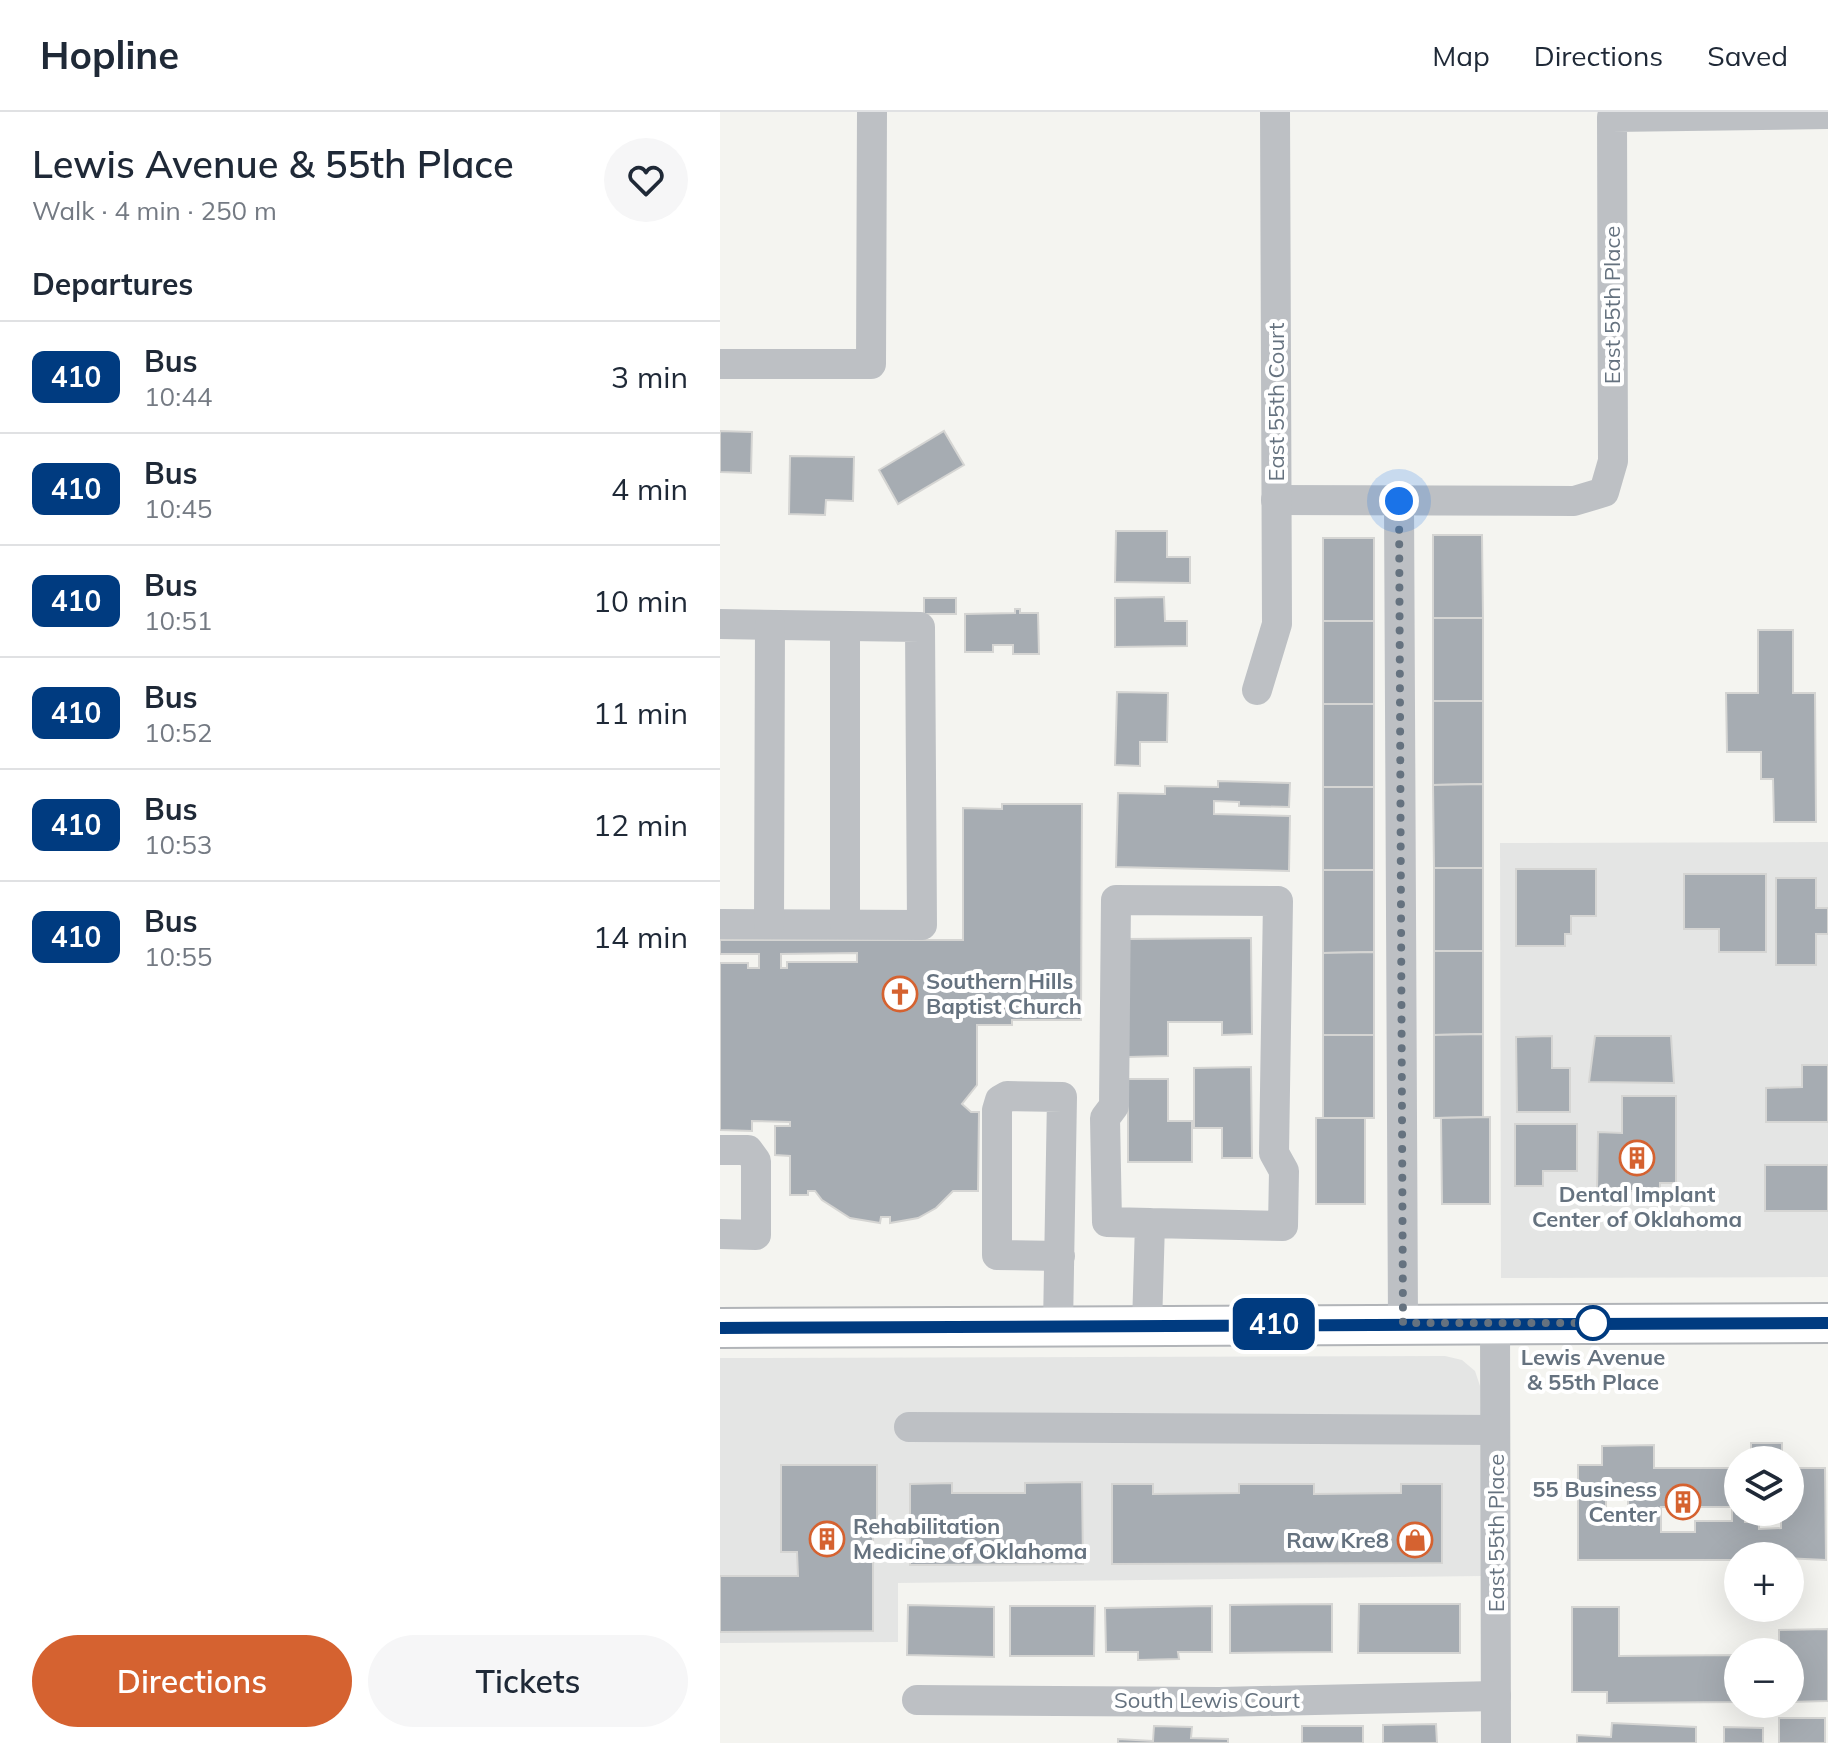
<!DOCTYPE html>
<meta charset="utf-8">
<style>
body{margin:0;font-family:Mulish,sans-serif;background:#f6f6f7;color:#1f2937;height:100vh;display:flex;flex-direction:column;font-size:30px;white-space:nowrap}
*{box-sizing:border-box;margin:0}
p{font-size:26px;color:#747a83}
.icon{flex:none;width:44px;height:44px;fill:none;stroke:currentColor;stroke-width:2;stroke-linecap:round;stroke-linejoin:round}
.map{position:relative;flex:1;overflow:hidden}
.sheet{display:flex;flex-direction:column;background:#fff;width:720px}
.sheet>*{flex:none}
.badge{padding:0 16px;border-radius:12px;font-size:28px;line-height:52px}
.fabs{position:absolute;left:1004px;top:1334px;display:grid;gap:16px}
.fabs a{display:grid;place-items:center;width:80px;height:80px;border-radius:50%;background:#fff;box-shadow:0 8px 32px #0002;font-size:40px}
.you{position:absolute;width:40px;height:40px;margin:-20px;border:6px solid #fff;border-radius:50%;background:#1a73e8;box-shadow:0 0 0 12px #1a73e833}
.map>.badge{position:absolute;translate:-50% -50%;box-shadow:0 0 0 4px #fff}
h2{padding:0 32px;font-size:30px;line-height:72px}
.round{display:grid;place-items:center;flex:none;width:84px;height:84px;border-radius:42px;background:#f6f6f7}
.summary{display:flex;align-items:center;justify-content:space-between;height:136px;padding:0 32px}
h1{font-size:38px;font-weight:600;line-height:60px}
.cta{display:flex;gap:16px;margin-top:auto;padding:16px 32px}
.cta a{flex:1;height:92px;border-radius:48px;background:#d56230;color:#fff;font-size:32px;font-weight:600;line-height:92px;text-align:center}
.cta a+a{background:#f6f6f7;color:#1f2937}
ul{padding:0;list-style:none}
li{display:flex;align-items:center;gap:24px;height:112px;padding:0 32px;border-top:2px solid #e0e1e3}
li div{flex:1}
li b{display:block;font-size:30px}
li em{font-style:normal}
li .badge{min-width:88px;font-weight:700;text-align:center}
header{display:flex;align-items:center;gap:48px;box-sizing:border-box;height:112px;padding:0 40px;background:#fff;border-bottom:2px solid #e0e1e3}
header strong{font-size:38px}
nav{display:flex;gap:44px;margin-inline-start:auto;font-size:28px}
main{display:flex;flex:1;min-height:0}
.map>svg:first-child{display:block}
.built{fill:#e4e5e4}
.building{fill:#a6acb2;stroke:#d5d5d3;stroke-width:2;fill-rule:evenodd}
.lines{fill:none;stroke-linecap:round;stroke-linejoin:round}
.major-casing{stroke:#b1b4b8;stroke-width:42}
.minor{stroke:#bdc0c4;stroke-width:30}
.major{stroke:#fff;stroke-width:38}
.line-casing{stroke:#fff;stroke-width:18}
.line{stroke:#003b80;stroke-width:12}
.walk{stroke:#65727f;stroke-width:8;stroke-dasharray:0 14.4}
.stop-dot{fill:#fff;stroke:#003b80;stroke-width:4}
.labels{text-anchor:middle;stroke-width:8;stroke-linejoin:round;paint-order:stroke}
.street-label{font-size:22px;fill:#65727f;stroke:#fff}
.poi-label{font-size:22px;font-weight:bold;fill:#65727f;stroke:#fff;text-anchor:start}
.stop-label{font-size:22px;font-weight:bold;fill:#65727f;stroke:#fff}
</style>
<header>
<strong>Hopline</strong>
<nav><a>Map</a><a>Directions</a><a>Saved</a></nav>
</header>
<main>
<section class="sheet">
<div class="summary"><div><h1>Lewis Avenue &amp; 55th Place</h1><p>Walk · 4 min · 250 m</p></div><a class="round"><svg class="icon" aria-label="heart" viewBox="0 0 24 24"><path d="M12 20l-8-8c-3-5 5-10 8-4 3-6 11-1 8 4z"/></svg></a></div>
<h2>Departures</h2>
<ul>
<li><span class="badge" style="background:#003b80;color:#fff">410</span><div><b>Bus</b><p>10:44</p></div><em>3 min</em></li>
<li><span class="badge" style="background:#003b80;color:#fff">410</span><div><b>Bus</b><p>10:45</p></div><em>4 min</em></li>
<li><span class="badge" style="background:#003b80;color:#fff">410</span><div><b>Bus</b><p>10:51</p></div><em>10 min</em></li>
<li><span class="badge" style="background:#003b80;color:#fff">410</span><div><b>Bus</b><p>10:52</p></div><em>11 min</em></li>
<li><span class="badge" style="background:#003b80;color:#fff">410</span><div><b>Bus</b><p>10:53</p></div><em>12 min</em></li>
<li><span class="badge" style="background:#003b80;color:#fff">410</span><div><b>Bus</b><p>10:55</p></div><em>14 min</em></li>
</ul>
<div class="cta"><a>Directions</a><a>Tickets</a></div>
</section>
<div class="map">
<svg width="1108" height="1631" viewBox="0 0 1108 1631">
<rect width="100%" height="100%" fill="#f4f4f0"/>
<!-- built -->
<g class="built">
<path d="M1108,730V1165L781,1166L780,731Z"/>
<path d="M725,1244L742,1248L755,1259L760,1274L762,1464L178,1471V1530L0,1531V1246Z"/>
</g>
<!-- building -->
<g class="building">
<path d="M0,319L32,320L31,361L0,360Z"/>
<path d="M224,319L244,353L178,392L159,358Z"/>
<path d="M70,344L134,345L133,389L106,388L105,403L69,402Z"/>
<path d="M396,419H447V445H470V471L395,470Z"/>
<path d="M713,423H762L763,506H713Z"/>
<rect x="603" y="426" width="51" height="83"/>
<path d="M444,485L445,509H467V534L395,535V486Z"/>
<rect x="204" y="486" width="32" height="16"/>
<path d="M295,497H300V501H318L319,542H293V533H273V540H245V502L295,501Z"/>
<rect x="713" y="506" width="50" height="83"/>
<rect x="603" y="509" width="51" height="83"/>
<path d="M1038,518H1073V581H1095L1096,710H1054L1053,667H1041V640H1007L1006,581H1038Z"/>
<path d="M397,580L448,581L447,630H420V654L395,653Z"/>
<path d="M713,589H763V672L713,673Z"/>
<rect x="603" y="592" width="51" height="83"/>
<path d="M498,669L570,671L569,695L519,694V690L494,689V702L570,704L569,759L396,755L398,681L445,682V674L498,675Z"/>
<path d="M763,672V756H714L713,673Z"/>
<rect x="603" y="675" width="51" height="83"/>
<path d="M282,692H362L361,908H292V913H257V973L242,992L251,1000H259L258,1079H233L216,1096L198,1106L170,1111V1105H161L160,1111L130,1106L102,1088L95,1079H88V1083H70V1044L55,1043V1014H70V1010L32,1009V1019L0,1018V851H28V856H39V842H0V828H243V696L282,697ZM137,841V850H67V856H61V842Z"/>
<rect x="714" y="756" width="49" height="83"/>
<path d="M796,757H876V804H851V822H845V834H796Z"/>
<path d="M603,758H654V840L603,841Z"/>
<path d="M964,762H1046V840H999V817H964Z"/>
<path d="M1056,766H1096V796H1108V822H1096V853H1056Z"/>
<path d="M531,826L532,922L502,923V910H448V944L408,945L407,827Z"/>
<path d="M714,839H763V922L714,923Z"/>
<path d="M654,840V923H603V841Z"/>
<path d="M763,922V1005L714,1006V923Z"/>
<rect x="603" y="923" width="51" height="83"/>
<path d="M832,924V956H850V1000H797L796,925Z"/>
<path d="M875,924H951L954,971L869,970Z"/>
<path d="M1082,953H1108V1010H1046V976L1082,975Z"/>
<path d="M531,955L532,1046H502V1016H474V956Z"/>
<path d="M408,967H448V1009H472V1050H408Z"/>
<path d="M902,984H956V1071H940V1079H877L878,1020L902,1021Z"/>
<path d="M770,1005V1092H722L721,1006Z"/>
<rect x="596" y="1006" width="49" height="86"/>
<path d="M795,1012H857V1059H823V1074H795Z"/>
<rect x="1045" y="1053" width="63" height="46"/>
<rect x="1031" y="1331" width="31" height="17"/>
<path d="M934,1333V1356H1018V1400H1025V1410H1039V1417L1061,1416V1400H1070V1356H1105L1106,1448L1018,1444V1448H858V1353H882V1334ZM886,1385H908V1409H871V1399H886ZM941,1395H1012V1409H975V1420H941Z"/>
<path d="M61,1353H157V1415H153V1519L0,1520V1464H78L77,1440H61Z"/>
<path d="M362,1370L363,1452L190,1453V1372L232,1371V1381H305V1371Z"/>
<path d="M392,1372H433V1382L519,1381V1372H594V1382L681,1381V1372H722V1451L392,1452Z"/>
<path d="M612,1492V1540L510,1541V1493Z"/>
<path d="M639,1492H740V1541H638Z"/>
<path d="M188,1493L274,1495V1545L187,1543Z"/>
<path d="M290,1494H375L374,1544H290Z"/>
<path d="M492,1494V1540H458L459,1547L418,1548V1540H386L385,1496Z"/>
<path d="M852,1495H899V1544L1018,1543V1590L887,1591V1580H852Z"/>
<path d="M1108,1517V1589L1070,1590V1540H1059V1518Z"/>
<rect x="1059" y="1606" width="46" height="25"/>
<path d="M892,1611L976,1615V1631H857V1623L891,1625Z"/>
<path d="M716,1612L717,1631H663V1613Z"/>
<path d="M434,1614L472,1615L471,1626L508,1627V1631H398V1627L433,1629Z"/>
<rect x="582" y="1614" width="61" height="17"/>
<path d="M1004,1615L1043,1616V1631H1004Z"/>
</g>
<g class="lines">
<!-- major casing -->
<g class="major-casing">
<path id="major" d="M0,1216L1108,1211"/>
</g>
<!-- minor -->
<g class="minor">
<path d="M0,252H151L152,0"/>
<path d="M556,388L854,389L884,380L893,349L892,5L1108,2"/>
<path d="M679,389L683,1211"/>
<path d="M0,512L200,515L202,813L0,812"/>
<path d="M125,514V812"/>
<path d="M537,578L557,512L555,0"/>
<path d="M49,812L50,513"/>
<path d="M0,1038H28L36,1049V1123L0,1122"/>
<path d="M775,1211L776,1631"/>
<path d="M338,1214C339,1137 341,1061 342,985L287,984L280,988L277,998V1143L340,1144"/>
<path d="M427,1214L430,1111L563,1114L564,1059L554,1041L558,789L396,788L394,994L385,1006L387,1110L430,1111"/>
<path d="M189,1315L775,1318"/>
<path d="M197,1588L499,1590L776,1584"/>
</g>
<!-- major -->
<use href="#major" class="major"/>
</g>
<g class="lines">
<!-- line casing -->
<g class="line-casing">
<path id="line" d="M0,1216L1108,1211"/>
</g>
<!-- line -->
<use href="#line" class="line"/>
<!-- walk -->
<path class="walk" d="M679,389L683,1211H873"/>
</g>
<!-- icons -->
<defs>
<g id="church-ring" transform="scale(1.8)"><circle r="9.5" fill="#fff" stroke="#d56230" stroke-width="1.5"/><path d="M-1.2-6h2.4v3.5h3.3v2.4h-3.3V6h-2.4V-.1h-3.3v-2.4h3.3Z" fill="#d56230"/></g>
<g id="building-ring" transform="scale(1.8)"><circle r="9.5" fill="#fff" stroke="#d56230" stroke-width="1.5"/><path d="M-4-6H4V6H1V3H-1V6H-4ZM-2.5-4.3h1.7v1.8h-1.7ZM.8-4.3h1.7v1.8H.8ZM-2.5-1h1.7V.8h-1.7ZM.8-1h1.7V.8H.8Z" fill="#d56230"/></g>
<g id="shop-ring" transform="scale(1.8)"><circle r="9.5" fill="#fff" stroke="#d56230" stroke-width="1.5"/><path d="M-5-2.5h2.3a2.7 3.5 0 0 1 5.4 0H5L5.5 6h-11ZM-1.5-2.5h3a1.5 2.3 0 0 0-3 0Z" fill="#d56230"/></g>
</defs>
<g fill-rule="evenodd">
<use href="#church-ring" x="180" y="882"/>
<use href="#building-ring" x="917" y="1046"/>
<use href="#building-ring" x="963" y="1390"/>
<use href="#building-ring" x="107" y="1427"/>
<use href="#shop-ring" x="695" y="1428"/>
</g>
<!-- markers -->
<circle class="stop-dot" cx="873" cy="1211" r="16"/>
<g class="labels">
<!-- street labels -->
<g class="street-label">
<text transform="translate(892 193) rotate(-90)" y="8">East 55th Place</text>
<text transform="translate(556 290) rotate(-90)" y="8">East 55th Court</text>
<text transform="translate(776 1421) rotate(-90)" y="8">East 55th Place</text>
<text x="487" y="1596">South Lewis Court</text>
</g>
<!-- poi labels -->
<g class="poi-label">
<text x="206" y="877">Southern Hills<tspan x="206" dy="25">Baptist Church</tspan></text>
<text x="917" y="1090" text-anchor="middle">Dental Implant<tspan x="917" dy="25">Center of Oklahoma</tspan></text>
<text x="937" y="1385" text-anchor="end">55 Business<tspan x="937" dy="25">Center</tspan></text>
<text x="133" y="1422">Rehabilitation<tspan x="133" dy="25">Medicine of Oklahoma</tspan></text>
<text x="669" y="1436" text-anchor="end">Raw Kre8</text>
</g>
<!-- stop labels -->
<g class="stop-label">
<text x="873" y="1253">Lewis Avenue<tspan x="873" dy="25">&amp; 55th Place</tspan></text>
</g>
</g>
</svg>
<div class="fabs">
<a><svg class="icon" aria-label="layers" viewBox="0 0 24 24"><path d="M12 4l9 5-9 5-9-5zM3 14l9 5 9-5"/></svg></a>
<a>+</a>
<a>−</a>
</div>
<div class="you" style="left:679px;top:389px"></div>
<b class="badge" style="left:554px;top:1212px;background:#003b80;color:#fff">410</b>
</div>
</main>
